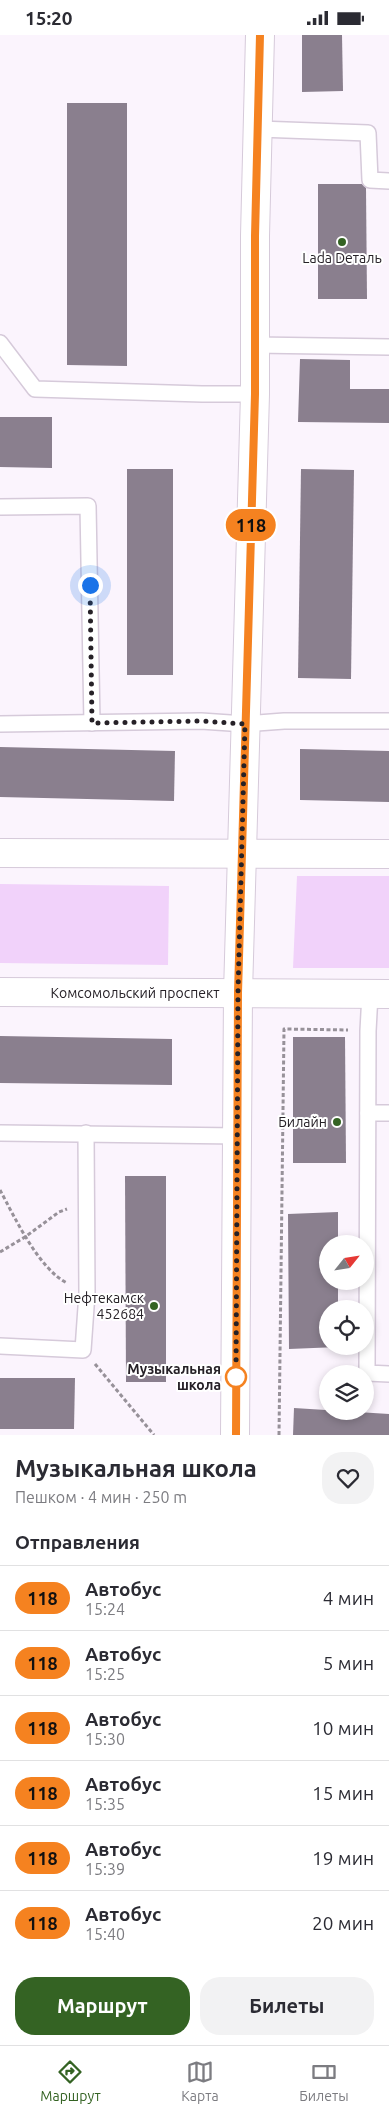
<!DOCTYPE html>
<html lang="ru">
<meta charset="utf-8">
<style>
body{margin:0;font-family:Ubuntu,sans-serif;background:#f2f2f3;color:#2b2b33;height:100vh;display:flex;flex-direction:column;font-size:19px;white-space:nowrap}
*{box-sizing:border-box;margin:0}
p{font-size:16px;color:#7c7c81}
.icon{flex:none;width:28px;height:28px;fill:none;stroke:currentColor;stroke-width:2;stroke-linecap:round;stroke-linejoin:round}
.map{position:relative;height:1400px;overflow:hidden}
.side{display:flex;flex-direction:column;background:#fff;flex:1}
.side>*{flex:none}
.badge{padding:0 10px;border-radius:16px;font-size:18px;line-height:32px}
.needle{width:32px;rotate:60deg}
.controls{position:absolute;left:319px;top:1200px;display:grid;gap:10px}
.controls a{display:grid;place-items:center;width:55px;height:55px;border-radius:50%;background:#fff;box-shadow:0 2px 8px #0003;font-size:25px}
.you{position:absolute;width:25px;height:25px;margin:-12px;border:4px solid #fff;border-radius:50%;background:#1a73e8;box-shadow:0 0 0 8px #1a73e833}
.map>.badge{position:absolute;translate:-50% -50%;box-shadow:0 0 0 2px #fff}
h2{padding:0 15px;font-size:19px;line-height:45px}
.round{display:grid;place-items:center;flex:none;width:52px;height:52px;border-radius:20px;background:#f2f2f3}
.head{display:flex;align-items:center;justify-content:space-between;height:85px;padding:0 15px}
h1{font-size:24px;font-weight:700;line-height:38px}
.button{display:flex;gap:10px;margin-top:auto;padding:10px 15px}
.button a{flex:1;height:58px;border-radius:20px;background:#346323;color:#fff;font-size:20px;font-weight:700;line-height:58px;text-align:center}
.button a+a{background:#f2f2f3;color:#2b2b33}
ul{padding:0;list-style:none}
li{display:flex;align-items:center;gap:15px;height:65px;padding:0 15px;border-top:1px solid #e1e1e2}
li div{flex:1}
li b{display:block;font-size:19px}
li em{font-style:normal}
li .badge{min-width:55px;font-weight:700;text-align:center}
.status{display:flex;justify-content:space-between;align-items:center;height:35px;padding:0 25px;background:#fff;direction:ltr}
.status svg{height:14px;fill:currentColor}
.menu{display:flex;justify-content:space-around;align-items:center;height:70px;border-top:1px solid #e1e1e2;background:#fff;font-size:14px;color:#7c7c81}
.menu a{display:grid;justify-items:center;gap:2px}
.menu .on{color:#346323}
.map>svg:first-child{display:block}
.green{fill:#f1d2fa}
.building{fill:#8a7f8e}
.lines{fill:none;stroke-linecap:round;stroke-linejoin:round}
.lane-casing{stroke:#d6cada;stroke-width:18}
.secondary-casing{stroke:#d6cada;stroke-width:30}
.path{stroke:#979199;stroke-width:3;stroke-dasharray:4 2.5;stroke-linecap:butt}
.lane{stroke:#fff;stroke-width:15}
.secondary{stroke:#fff;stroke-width:28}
.line-casing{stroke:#fff;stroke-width:11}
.line{stroke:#f58220;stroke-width:8}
.walk{stroke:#262127;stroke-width:5;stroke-dasharray:0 9}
.poi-dot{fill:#346323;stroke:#fff;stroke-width:2}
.stop-dot{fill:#fff;stroke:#f58220;stroke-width:2.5}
.labels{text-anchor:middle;stroke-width:4;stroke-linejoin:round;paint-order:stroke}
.poi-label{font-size:14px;fill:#262127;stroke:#fff;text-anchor:end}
.street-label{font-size:14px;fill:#262127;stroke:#fff}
.stop-label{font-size:14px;font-weight:bold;fill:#262127;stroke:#fff;text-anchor:end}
</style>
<div class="status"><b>15:20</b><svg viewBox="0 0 49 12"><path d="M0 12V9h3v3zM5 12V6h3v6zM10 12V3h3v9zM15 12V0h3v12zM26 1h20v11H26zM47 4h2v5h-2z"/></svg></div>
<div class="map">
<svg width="389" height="1400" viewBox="0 0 389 1400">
<rect width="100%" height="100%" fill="#fbf4fd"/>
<!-- green -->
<g class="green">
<path d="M297,841H389V933H293Z"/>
<path d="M0,849L169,851L168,930L0,928Z"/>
</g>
<!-- building -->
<g class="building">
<path d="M302,0H342L343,56L302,57Z"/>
<path d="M67,68H127V331L67,330Z"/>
<path d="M318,149H362L366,153L367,264H318Z"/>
<path d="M300,324L350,325V354H389V388L298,387Z"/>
<path d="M0,382H52V433L0,432Z"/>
<rect x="127" y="434" width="46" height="206"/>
<path d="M301,434L354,435L351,644L298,643Z"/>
<path d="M0,712L175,716L174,766L0,762Z"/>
<path d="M300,714L389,716V767L300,765Z"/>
<path d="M0,1001L172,1004V1050L0,1048Z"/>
<path d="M293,1002H345L346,1128H293Z"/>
<path d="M125,1141H166V1347H126Z"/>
<path d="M338,1177V1209H328V1246H338V1274H328V1311L338,1312L289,1314L288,1179Z"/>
<path d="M0,1343H75L74,1394H0Z"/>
<path d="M294,1373L389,1379V1400H293Z"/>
</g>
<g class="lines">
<!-- lane casing -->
<g class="lane-casing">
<g id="lane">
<path d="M259,94L368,98L370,145L389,146"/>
<path d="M0,308L35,354L202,359H255"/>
<path d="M255,310L389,312"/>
<path d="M0,472L88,471L92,688"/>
<path d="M0,689L201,686L245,689L284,686H389"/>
<path d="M370,959L368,996L367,1338L389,1339"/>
<path d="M368,1078H389"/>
<path d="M0,1098L239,1101"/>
<path d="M0,1311L83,1315L87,1258L86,1098"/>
</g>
</g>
<!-- secondary casing -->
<g class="secondary-casing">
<g id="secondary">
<path d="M0,818L389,819"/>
<path d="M0,957L389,959"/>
<path d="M235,1400L238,958L255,359V201L260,0"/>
</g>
</g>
<!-- path -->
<g class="path">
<path d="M0,1155C15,1183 39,1234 67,1248"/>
<path d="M0,1217L25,1202L59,1177L67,1174"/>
<path d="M95,1329L154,1400"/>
<path d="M279,1400L284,994L348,995"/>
</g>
<!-- lane -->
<use href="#lane" class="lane"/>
<!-- secondary -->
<use href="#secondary" class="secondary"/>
</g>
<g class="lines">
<!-- line casing -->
<g class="line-casing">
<path id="line" d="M236,1400L238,958L255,359V201L260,0"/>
</g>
<!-- line -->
<use href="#line" class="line"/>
<!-- walk -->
<path class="walk" d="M90,550L92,688L201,686L245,689L238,958L236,1342"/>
</g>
<!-- markers -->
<g class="poi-dot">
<circle cx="342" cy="207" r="5"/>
<circle cx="337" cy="1087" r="5"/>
<circle cx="154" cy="1271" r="5"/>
</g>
<circle class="stop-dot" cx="236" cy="1342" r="10"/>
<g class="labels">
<!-- poi labels -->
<g class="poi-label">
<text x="342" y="228" text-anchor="middle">Lada Dеталь</text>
<text x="327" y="1092">Билайн</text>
<text x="144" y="1268">Нефтекамск<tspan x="144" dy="16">452684</tspan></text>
</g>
<!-- street labels -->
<g class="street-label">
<text x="135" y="963">Комсомольский проспект</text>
</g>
<!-- stop labels -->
<g class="stop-label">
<text x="221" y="1339">Музыкальная<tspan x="221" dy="16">школа</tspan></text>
</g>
</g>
</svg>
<div class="controls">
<a><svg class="needle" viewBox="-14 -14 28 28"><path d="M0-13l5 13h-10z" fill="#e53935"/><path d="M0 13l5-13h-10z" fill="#7c7c81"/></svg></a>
<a><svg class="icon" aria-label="locate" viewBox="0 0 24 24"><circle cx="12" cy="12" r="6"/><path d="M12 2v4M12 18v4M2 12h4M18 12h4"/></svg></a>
<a><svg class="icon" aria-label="layers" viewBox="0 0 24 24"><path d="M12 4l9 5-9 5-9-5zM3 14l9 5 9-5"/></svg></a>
</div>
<div class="you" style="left:90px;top:550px"></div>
<b class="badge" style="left:251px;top:490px;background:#f58220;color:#111">118</b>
</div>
<section class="side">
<div class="head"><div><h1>Музыкальная школа</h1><p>Пешком · 4 мин · 250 m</p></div><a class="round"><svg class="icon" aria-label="heart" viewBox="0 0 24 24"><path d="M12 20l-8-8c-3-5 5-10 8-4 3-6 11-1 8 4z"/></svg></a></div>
<h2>Отправления</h2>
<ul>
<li><span class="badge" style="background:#f58220;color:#111">118</span><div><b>Автобус</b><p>15:24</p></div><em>4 мин</em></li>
<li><span class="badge" style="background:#f58220;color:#111">118</span><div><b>Автобус</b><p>15:25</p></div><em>5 мин</em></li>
<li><span class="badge" style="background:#f58220;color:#111">118</span><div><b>Автобус</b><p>15:30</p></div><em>10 мин</em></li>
<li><span class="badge" style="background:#f58220;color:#111">118</span><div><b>Автобус</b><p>15:35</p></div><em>15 мин</em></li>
<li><span class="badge" style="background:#f58220;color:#111">118</span><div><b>Автобус</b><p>15:39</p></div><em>19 мин</em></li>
<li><span class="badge" style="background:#f58220;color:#111">118</span><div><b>Автобус</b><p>15:40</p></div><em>20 мин</em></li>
</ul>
<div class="button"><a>Маршрут</a><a>Билеты</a></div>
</section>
<nav class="menu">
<a class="on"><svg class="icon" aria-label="directions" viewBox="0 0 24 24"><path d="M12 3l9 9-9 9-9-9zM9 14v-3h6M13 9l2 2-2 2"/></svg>Маршрут</a>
<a><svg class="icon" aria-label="map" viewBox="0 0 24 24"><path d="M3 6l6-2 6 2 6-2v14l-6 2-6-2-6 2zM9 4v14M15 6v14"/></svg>Карта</a>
<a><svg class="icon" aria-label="tickets" viewBox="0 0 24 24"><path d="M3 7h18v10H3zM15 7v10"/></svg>Билеты</a>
</nav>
